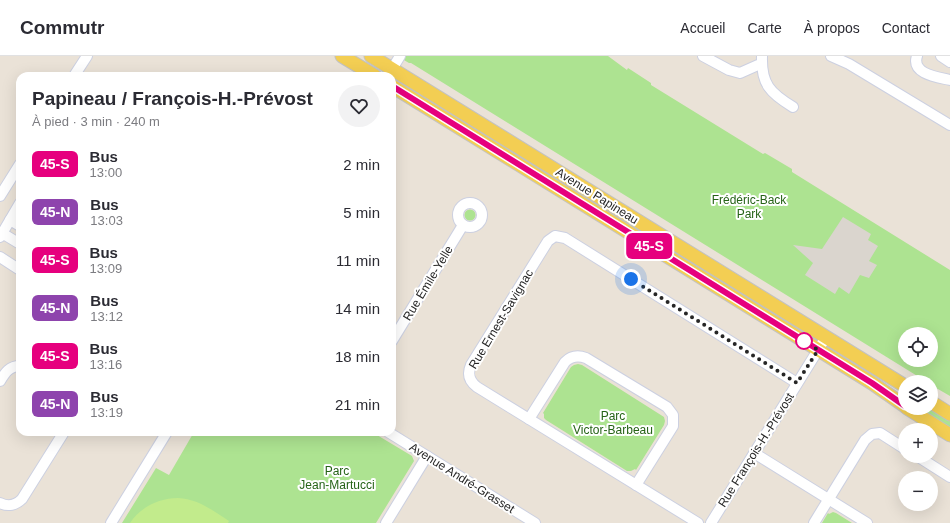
<!DOCTYPE html>
<html lang="fr">
<meta charset="utf-8">
<style>
body{margin:0;font-family:Helvetica,sans-serif;background:#f2f2f3;color:#2b2b33;height:100vh;display:flex;flex-direction:column;font-size:15px;white-space:nowrap}
*{box-sizing:border-box;margin:0}
p{font-size:13px;color:#7c7c81}
.icon{flex:none;width:22px;height:22px;fill:none;stroke:currentColor;stroke-width:2;stroke-linecap:round;stroke-linejoin:round}
.map{position:relative;flex:1;overflow:hidden}
.sheet{position:absolute;left:16px;top:16px;width:380px;height:364px;display:flex;flex-direction:column;background:#fff;border-radius:12px;box-shadow:0 4px 16px #0002}
.sheet>*{flex:none}
.badge{padding:0 8px;border-radius:6px;font-size:14px;line-height:26px}
.buttons{position:absolute;left:898px;top:271px;display:grid;gap:8px}
.buttons a{display:grid;place-items:center;width:40px;height:40px;border-radius:50%;background:#fff;box-shadow:0 4px 16px #0002;font-size:20px}
.you{position:absolute;width:20px;height:20px;margin:-10px;border:3px solid #fff;border-radius:50%;background:#1a73e8;box-shadow:0 0 0 6px #1a73e833}
.map>.badge{position:absolute;translate:-50% -50%;box-shadow:0 0 0 2px #fff}
.round{display:grid;place-items:center;flex:none;width:42px;height:42px;border-radius:21px;background:#f2f2f3}
.summary{display:flex;align-items:center;justify-content:space-between;height:68px;padding:0 16px}
h1{font-size:19px;font-weight:700;line-height:30px}
ul{padding:0;list-style:none}
li{display:flex;align-items:center;gap:12px;height:48px;padding:0 16px}
li div{flex:1}
li b{display:block;font-size:15px}
li em{font-style:normal}
li .badge{min-width:44px;font-weight:700;text-align:center}
header{display:flex;align-items:center;gap:24px;box-sizing:border-box;height:56px;padding:0 20px;background:#fff;border-bottom:1px solid #e1e1e2}
header strong{font-size:19px}
nav{display:flex;gap:22px;margin-inline-start:auto;font-size:14px}
.map>svg:first-child{display:block}
.green{fill:#ade391;fill-rule:evenodd}
.pitch{fill:#c2eb8c}
.plaza{fill:#dad5ce}
.lines{fill:none;stroke-linecap:round;stroke-linejoin:round}
.minor-casing{stroke:#ccd0e1;stroke-width:12}
.major-casing{stroke:#c2c2c2;stroke-width:15}
.minor{stroke:#fff;stroke-width:10}
.major{stroke:#f3ce53;stroke-width:13}
.line-casing{stroke:#fff;stroke-width:9}
.line{stroke:#e6007e;stroke-width:6}
.walk{stroke:#262626;stroke-width:4;stroke-dasharray:0 7.2}
.stop-dot{fill:#fff;stroke:#e6007e;stroke-width:2}
.labels{text-anchor:middle;stroke-width:4;stroke-linejoin:round;paint-order:stroke}
.street-label{font-size:12px;fill:#262626;stroke:#fff}
.park-label{font-size:12px;fill:#266317;stroke:#fff}
</style>
<header>
<strong>Commutr</strong>
<nav><a>Accueil</a><a>Carte</a><a>À propos</a><a>Contact</a></nav>
</header>
<div class="map">
<svg width="950" height="467" viewBox="0 0 950 467">
<rect width="100%" height="100%" fill="#eae2d7"/>
<!-- green -->
<g class="green">
<path d="M397,0H608L627,14L628,12L651,27V29L763,98L765,97L792,113V116L950,214V340L931,329V326H927L411,7H409ZM905,278H931V304H905Z"/>
<path d="M461,65L476,72L814,279L811,284Z"/>
<circle cx="470" cy="159" r="5.5"/>
<path d="M578,308L582,309L664,361L665,365L664,369L636,414L635,413L631,415H627L546,364L544,362V358L543,357L571,311L574,309Z"/>
<path d="M917,352H930L950,364V372Z"/>
<path d="M194,376H372L412,400L414,405L376,467H122L156,412L169,419Z"/>
<path d="M833,456L836,457L852,467H822L828,457L829,458Z"/>
</g>
<!-- pitch -->
<path class="pitch" d="M178,442C198,443 212,454 229,465L228,467H130C140,451 160,442 178,442Z"/>
<!-- plaza -->
<path class="plaza" d="M843,161L871,178L868,184L878,190L869,205L877,209L869,222L860,219L849,238L839,231L835,238L805,219L813,207L793,189L822,193Z"/>
<g class="lines">
<!-- minor casing -->
<g class="minor-casing">
<g id="minor">
<path d="M703,0L729,14L740,17L758,9L762,8"/>
<path d="M762,0C761,28 770,37 793,51"/>
<path d="M831,0L849,8L950,69"/>
<path d="M917,0C911,18 937,21 950,24"/>
<path d="M941,0L950,6"/>
<path d="M74,20L87,0"/>
<path d="M388,20L400,0"/>
<path d="M0,140L20,108"/>
<circle cx="470" cy="159" r="12"/>
<path d="M10,164L20,170"/>
<path d="M2,177L20,188"/>
<path d="M0,181L20,147"/>
<path d="M0,201L20,214"/>
<path d="M392,285L463,169"/>
<path d="M0,325C5,317 9,310 20,310"/>
<path d="M529,363L565,306C571,300 578,299 586,302L667,351L673,359V370L636,429"/>
<path d="M388,376L535,467"/>
<path d="M754,397L867,467"/>
<path d="M917,400L950,421"/>
<path d="M0,447C8,451 16,449 22,443L64,376"/>
<path d="M111,467L167,376"/>
<path d="M386,467L427,400"/>
<path d="M698,467L477,331C469,325 467,318 471,309L548,185L555,180L565,182L797,327"/>
<path d="M711,467L826,281"/>
<path d="M814,467L865,384L872,378L880,377L905,393"/>
</g>
</g>
<!-- major casing -->
<g class="major-casing">
<g id="major">
<path d="M342,0L375,20"/>
<path d="M371,0L905,330"/>
<path d="M392,30L872,327L905,350"/>
<path d="M931,346L950,358"/>
<path d="M907,352L950,379"/>
</g>
</g>
<!-- minor -->
<use href="#minor" class="minor"/>
<!-- major -->
<use href="#major" class="major"/>
</g>
<g class="lines">
<!-- line casing -->
<g class="line-casing">
<path id="line" d="M392,30L872,327L905,350"/>
</g>
<!-- line -->
<use href="#line" class="line"/>
<!-- walk -->
<path class="walk" d="M631,223L797,327L818,294L799,282L804,285"/>
</g>
<!-- markers -->
<circle class="stop-dot" cx="804" cy="285" r="8"/>
<g class="labels">
<!-- street labels -->
<g class="street-label">
<text transform="translate(597 140) rotate(32)" y="4">Avenue Papineau</text>
<text transform="translate(428 227) rotate(-59)" y="4">Rue Émile-Yelle</text>
<text transform="translate(501 263) rotate(-59)" y="4">Rue Ernest-Savignac</text>
<text transform="translate(756 394) rotate(-58)" y="4">Rue François-H.-Prévost</text>
<text transform="translate(462 422) rotate(32)" y="4">Avenue André-Grasset</text>
</g>
<!-- park labels -->
<g class="park-label">
<text x="749" y="148">Frédéric-Back<tspan x="749" dy="14">Park</tspan></text>
<text x="613" y="364">Parc<tspan x="613" dy="14">Victor-Barbeau</tspan></text>
<text x="337" y="419">Parc<tspan x="337" dy="14">Jean-Martucci</tspan></text>
</g>
</g>
</svg>
<div class="buttons">
<a><svg class="icon" aria-label="locate" viewBox="0 0 24 24"><circle cx="12" cy="12" r="6"/><path d="M12 2v4M12 18v4M2 12h4M18 12h4"/></svg></a>
<a><svg class="icon" aria-label="layers" viewBox="0 0 24 24"><path d="M12 4l9 5-9 5-9-5zM3 14l9 5 9-5"/></svg></a>
<a>+</a>
<a>−</a>
</div>
<div class="you" style="left:631px;top:223px"></div>
<b class="badge" style="left:649px;top:190px;background:#e6007e;color:#fff">45-S</b>
<section class="sheet">
<div class="summary"><div><h1>Papineau / François-H.-Prévost</h1><p>À pied · 3 min · 240 m</p></div><a class="round"><svg class="icon" aria-label="heart" viewBox="0 0 24 24"><path d="M12 20l-8-8c-3-5 5-10 8-4 3-6 11-1 8 4z"/></svg></a></div>
<ul>
<li><span class="badge" style="background:#e6007e;color:#fff">45-S</span><div><b>Bus</b><p>13:00</p></div><em>2 min</em></li>
<li><span class="badge" style="background:#8e44ad;color:#fff">45-N</span><div><b>Bus</b><p>13:03</p></div><em>5 min</em></li>
<li><span class="badge" style="background:#e6007e;color:#fff">45-S</span><div><b>Bus</b><p>13:09</p></div><em>11 min</em></li>
<li><span class="badge" style="background:#8e44ad;color:#fff">45-N</span><div><b>Bus</b><p>13:12</p></div><em>14 min</em></li>
<li><span class="badge" style="background:#e6007e;color:#fff">45-S</span><div><b>Bus</b><p>13:16</p></div><em>18 min</em></li>
<li><span class="badge" style="background:#8e44ad;color:#fff">45-N</span><div><b>Bus</b><p>13:19</p></div><em>21 min</em></li>
</ul>
</section>
</div>
